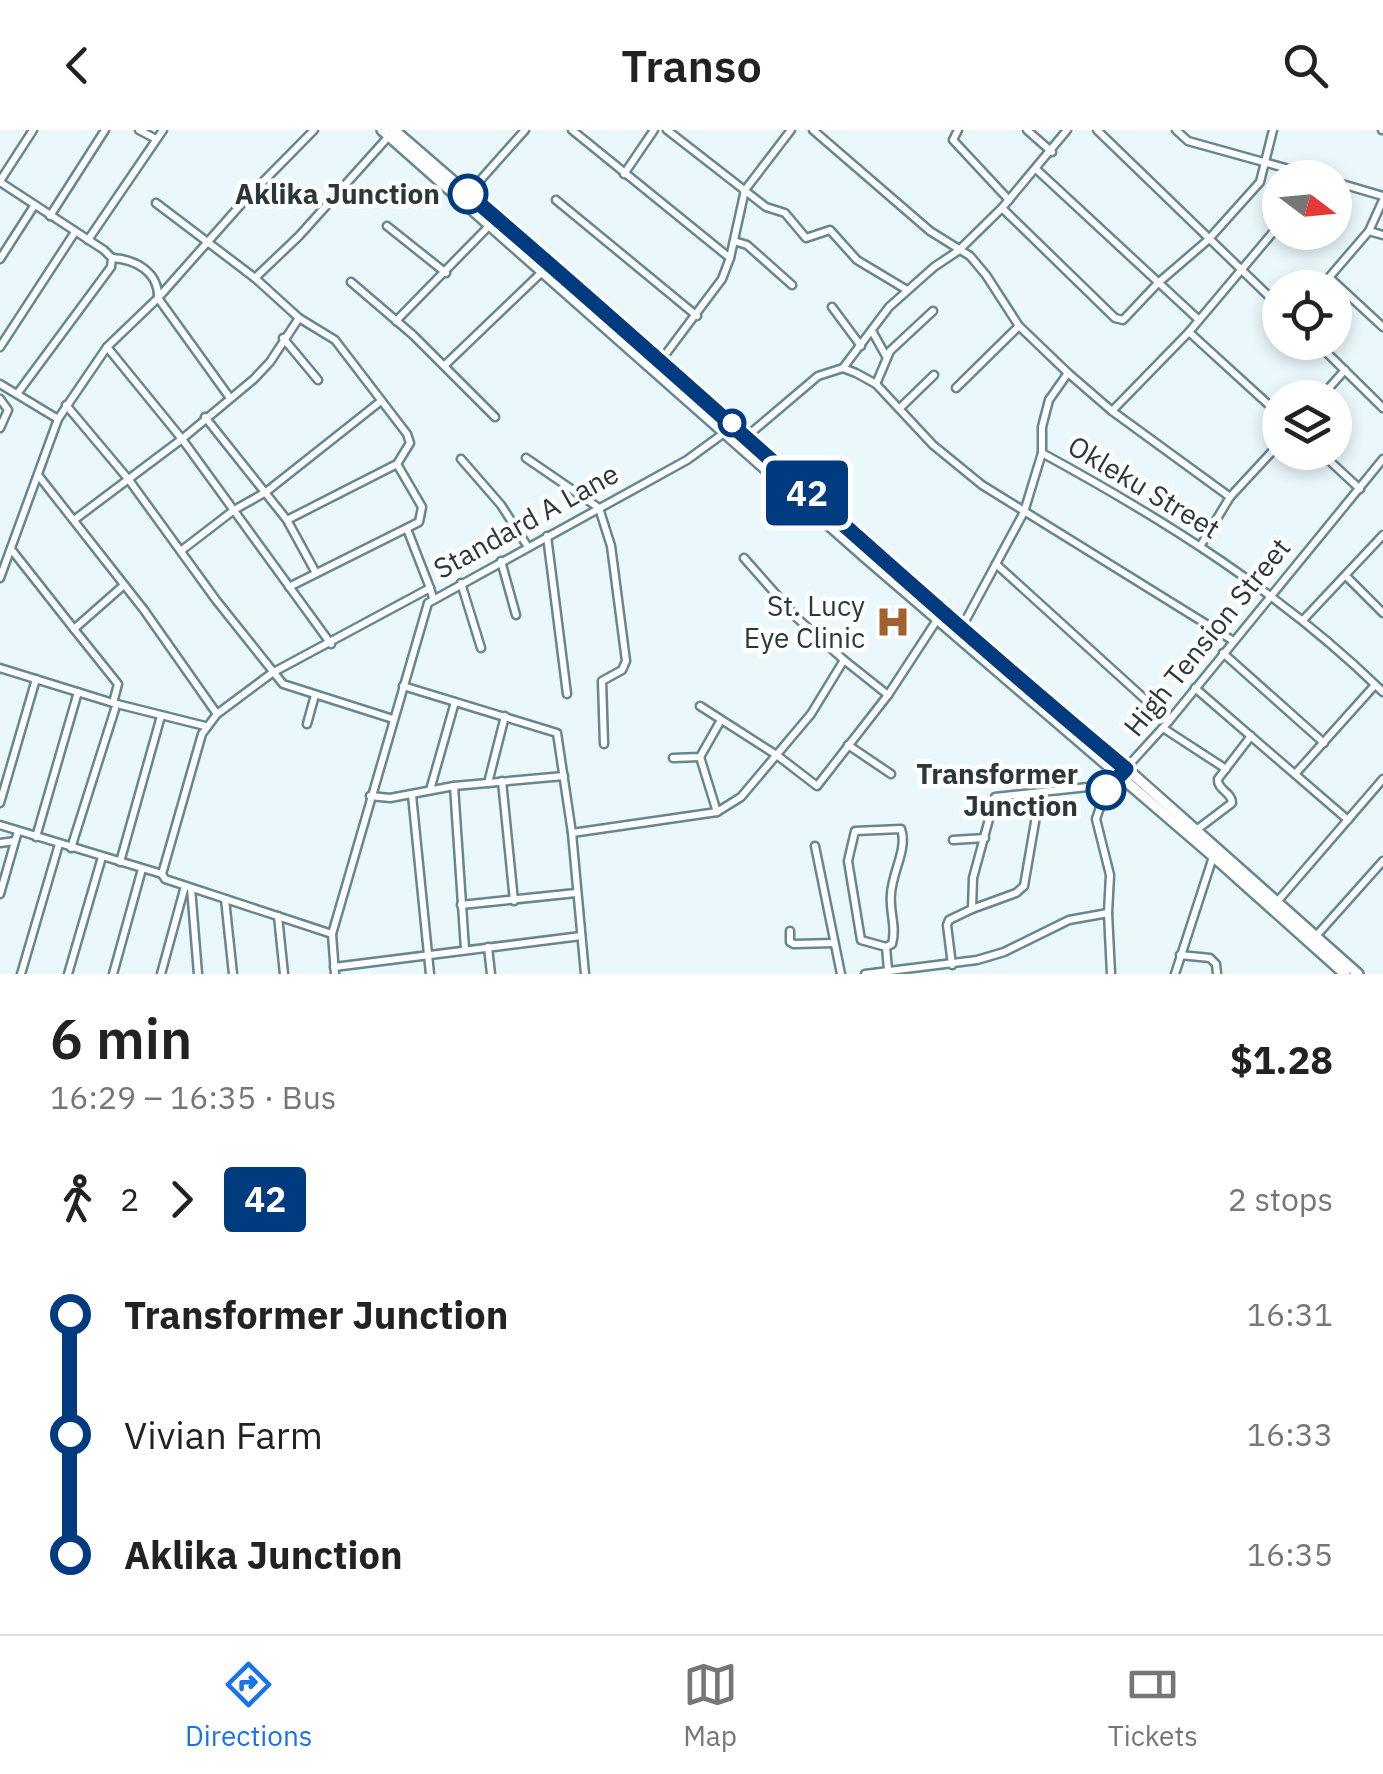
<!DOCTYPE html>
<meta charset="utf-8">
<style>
body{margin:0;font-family:"IBM Plex Sans",sans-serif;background:#f6f6f6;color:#222;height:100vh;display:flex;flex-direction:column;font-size:38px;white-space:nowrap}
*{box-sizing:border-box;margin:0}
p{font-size:32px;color:#767676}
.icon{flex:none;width:55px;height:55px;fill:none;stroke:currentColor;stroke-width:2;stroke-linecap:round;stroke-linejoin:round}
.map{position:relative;height:844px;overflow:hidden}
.drawer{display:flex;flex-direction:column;background:#fff;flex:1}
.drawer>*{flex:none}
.badge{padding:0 20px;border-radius:8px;font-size:35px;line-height:65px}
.needle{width:65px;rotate:106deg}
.buttons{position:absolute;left:1262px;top:30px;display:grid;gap:20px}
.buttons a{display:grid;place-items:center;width:90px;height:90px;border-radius:50%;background:#fff;box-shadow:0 5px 15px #0003;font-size:50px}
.map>.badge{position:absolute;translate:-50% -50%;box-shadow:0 0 0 5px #fff}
.legs{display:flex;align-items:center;gap:15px;height:110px;padding:0 50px;font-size:32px}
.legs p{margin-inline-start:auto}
.headline{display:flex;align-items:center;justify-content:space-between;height:170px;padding:0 50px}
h1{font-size:55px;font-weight:600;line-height:75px}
ul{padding:0 50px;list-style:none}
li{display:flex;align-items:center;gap:35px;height:120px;font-size:38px}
li i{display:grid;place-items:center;width:15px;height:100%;margin:0 12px;background:currentColor}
li i::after{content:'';width:25px;height:25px;margin:-12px;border:8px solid;border-radius:50%;background:#fff}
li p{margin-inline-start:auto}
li:first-child i{background:linear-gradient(#0000 50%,currentColor 0)}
li:last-child i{background:linear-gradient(currentColor 50%,#0000 0)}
header{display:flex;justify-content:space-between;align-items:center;height:130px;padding:0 50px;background:#fff;font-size:45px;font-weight:600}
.menu{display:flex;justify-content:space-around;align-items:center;height:140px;border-top:2px solid #e0e0e0;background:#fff;font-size:28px;color:#767676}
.menu a{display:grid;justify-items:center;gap:5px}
.menu .on{color:#1a73e8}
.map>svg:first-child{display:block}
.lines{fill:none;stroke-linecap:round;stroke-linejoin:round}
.minor-casing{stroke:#668790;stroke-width:11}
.major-casing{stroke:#668790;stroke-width:14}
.minor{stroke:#fff;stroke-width:6}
.major{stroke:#fff;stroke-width:9}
.line-1-casing{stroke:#fff;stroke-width:22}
.line-1{stroke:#003b80;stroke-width:15}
.stop-1-dot{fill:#fff;stroke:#003b80;stroke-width:5}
.labels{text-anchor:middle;stroke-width:9;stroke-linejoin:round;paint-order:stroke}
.stop-label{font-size:28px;font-weight:bold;fill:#2a383c;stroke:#fff;text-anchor:end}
.street-label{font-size:28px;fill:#2a383c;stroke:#fff}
.poi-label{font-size:28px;fill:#2a383c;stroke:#fff;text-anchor:end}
</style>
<header><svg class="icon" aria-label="back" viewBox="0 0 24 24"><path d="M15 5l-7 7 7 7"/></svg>Transo<svg class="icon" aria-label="search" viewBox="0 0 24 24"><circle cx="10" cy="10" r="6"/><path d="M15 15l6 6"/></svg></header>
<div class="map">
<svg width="1383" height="844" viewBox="0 0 1383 844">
<rect width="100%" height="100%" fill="#eaf8fc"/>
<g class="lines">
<!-- minor casing -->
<g class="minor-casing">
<g id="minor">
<path d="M139,0L156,9"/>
<path d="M572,0L730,128"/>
<path d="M667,0L766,77L785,83L806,108L830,100L857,130L907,160"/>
<path d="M813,0L930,101L970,126L986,145L1019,196L1068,243L1112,281L1230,367L1280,313"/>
<path d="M958,0L953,10L1009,70"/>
<path d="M1027,0L1052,22"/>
<path d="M1097,0L1280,177"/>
<path d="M1176,0L1188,11L1321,48"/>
<path d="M1382,0H1383"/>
<path d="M1036,39L1199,190"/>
<path d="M624,44L654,0"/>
<path d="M0,51L33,0"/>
<path d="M0,52L104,120L112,128L111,137L17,264"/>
<path d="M1335,52L1383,66"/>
<path d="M468,64L525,0"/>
<path d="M556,70L697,186"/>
<path d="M156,73L255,148L299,188L335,210L407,304L410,313L397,334L287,390L205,287"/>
<path d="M1002,78L1115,188L1123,190L1158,153L1208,110L1260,52L1273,0"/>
<path d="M50,86L105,0"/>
<path d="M387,96L446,143"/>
<path d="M1369,101L1383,105"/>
<path d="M88,110L163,0"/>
<path d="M734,111L747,115L792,155"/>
<path d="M112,128C135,129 159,142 158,168L230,268"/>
<path d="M0,129L34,76"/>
<path d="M255,148L299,106L389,6"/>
<path d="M1330,148L1383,197"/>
<path d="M351,152L413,205L495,287"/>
<path d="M1320,158L1369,101L1383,70"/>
<path d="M832,177L861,216"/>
<path d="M396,191L489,96"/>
<path d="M872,201L886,226"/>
<path d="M1189,202L1280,285"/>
<path d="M283,208L318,250"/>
<path d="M1316,212L1383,278"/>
<path d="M0,217L75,102"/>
<path d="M107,217L182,309L331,514"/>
<path d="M445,235L542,142"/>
<path d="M843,238L889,177L934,137L958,121L1002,78L1067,0"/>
<path d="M653,241L722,149L730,128L745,60L791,0"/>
<path d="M0,254L58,289"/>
<path d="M876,254L890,221L933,181"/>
<path d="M956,258L1019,196"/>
<path d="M1320,268L1345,240"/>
<path d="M0,269L8,280L0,298"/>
<path d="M66,275L129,350L216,470L283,554L393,589"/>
<path d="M900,278L934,245"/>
<path d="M1112,281L1189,202L1280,94"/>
<path d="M739,313L818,246L843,238L856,243L876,254L933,315L982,355L1232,510"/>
<path d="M1320,322L1360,359"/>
<path d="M1042,323C1165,390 1283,464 1383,562"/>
<path d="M526,328L599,378L611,416L626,531L622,540L602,551L604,614"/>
<path d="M461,329L501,375L528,417"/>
<path d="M38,345L144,480L217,584"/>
<path d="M74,390L182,309L254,249L270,232L299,188"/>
<path d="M287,390L316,443"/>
<path d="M407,399L430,458"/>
<path d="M547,406L567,564"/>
<path d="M1201,415L1230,367"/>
<path d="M11,419L74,499"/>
<path d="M182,420L234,380L266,362L381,271"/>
<path d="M744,428L797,488L844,530"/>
<path d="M501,431L516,485"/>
<path d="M996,434L1169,591"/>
<path d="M1346,446L1383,483"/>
<path d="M0,448L58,289L107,217L158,168L244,71L314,0"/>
<path d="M461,453L481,518"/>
<path d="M289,457L419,392L422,377L397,334"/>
<path d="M1303,490L1383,405"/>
<path d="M962,497L1024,382L1042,323V297L1049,270L1068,243"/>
<path d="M1223,523L1324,613"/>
<path d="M0,538L113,573L205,596"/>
<path d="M403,556L557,603L572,703L585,844"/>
<path d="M1195,558L1348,690"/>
<path d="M113,573L118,554L74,499L124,455"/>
<path d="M700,576L778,626L817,656L888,565"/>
<path d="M307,594L315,565"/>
<path d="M1163,598L1226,639"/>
<path d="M848,615L891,644"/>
<path d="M700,627L717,682"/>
<path d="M673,628L700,627L721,590"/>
<path d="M1296,643L1375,555"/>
<path d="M502,651L514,771"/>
<path d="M488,653L505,586"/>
<path d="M454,656L465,819"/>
<path d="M430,660L455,572"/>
<path d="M412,665L430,844"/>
<path d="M370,666L390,668L454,656L564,646"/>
<path d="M0,673L36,549"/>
<path d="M0,695L162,744L165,749L332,804"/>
<path d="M1195,701L1232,673C1232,662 1217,660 1218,649L1251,606"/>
<path d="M572,703L717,682L741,667L811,584L844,530L888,565L937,490"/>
<path d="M36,707L78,562"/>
<path d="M953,710L985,708"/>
<path d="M0,713L15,711"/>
<path d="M815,716L841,844"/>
<path d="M71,718L115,579"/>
<path d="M120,732L161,586"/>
<path d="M162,744L202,604L217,584L272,543L430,458L433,468"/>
<path d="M191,758L198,844"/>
<path d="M0,764L18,701"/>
<path d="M225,769L233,844"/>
<path d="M1276,773L1383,649"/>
<path d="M461,775L576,763"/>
<path d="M972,779L1016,763L1024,756L1040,663"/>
<path d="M1108,783L1110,745L1096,689L1106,660L1169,591L1383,329"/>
<path d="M278,786L284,844"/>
<path d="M790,801V812L794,814L834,813"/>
<path d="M1316,806L1383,731"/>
<path d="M488,817L491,844"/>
<path d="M886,817L861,810L848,731L855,701L901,699C908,719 892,742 891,764C889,781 897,797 892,814L886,817L888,840"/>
<path d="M1180,825L1210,828L1216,834L1217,844"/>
<path d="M952,835L947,795L949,790L972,779L973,748L995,667L1088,657"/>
<path d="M334,837L581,806"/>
<path d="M21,844L59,714"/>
<path d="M68,844L102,727"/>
<path d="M113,844L142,739"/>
<path d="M161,844L185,756"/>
<path d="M335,844L332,804L428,473L687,330L735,295"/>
<path d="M865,844L977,830L1004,822L1069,790L1108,783L1111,844"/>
<path d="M1175,844L1213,727"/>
</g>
</g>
<!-- major casing -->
<g class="major-casing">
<g id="major">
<path d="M382,0L865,427L1213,726L1345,844"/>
<path d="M394,0L735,295L840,392L1127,639L1358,844"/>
</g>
</g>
<!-- minor -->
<use href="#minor" class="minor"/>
<!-- major -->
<use href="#major" class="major"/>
</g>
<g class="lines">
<!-- line-1 casing -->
<g class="line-1-casing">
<path id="line-1" d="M468,64C690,253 902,453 1126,639L1106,660"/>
</g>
<!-- line-1 -->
<use href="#line-1" class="line-1"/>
</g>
<!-- icons -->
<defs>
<g id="hospital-bare" transform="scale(2.7)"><path d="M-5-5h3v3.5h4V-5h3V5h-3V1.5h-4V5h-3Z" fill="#a46130" stroke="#fff" stroke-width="2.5" paint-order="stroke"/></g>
</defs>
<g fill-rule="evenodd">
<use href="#hospital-bare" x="893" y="492"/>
</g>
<!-- markers -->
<g class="stop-1-dot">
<circle cx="468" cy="64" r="18"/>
<circle cx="732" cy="293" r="12"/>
<circle cx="1106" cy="660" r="18"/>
</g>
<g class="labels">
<!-- stop labels -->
<g class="stop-label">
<text x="440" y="74">Aklika Junction</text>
<text x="1078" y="654">Transformer<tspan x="1078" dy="32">Junction</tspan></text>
</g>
<!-- street labels -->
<g class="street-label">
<text transform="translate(1144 357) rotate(31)" y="10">Okleku Street</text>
<text transform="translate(526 391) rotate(-29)" y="10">Standard A Lane</text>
<text transform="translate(1207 507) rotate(-51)" y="10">High Tension Street</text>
</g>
<!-- poi labels -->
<g class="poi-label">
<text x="865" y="486">St. Lucy<tspan x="865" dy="32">Eye Clinic</tspan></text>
</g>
</g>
</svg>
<div class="buttons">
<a><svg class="needle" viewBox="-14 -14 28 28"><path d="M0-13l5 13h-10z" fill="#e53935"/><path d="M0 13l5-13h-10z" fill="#767676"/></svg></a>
<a><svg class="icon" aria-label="locate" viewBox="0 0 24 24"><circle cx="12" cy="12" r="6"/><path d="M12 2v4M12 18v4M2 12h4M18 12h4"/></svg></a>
<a><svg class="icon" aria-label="layers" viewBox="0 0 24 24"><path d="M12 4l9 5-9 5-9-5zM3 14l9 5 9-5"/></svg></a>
</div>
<b class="badge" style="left:807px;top:363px;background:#003b80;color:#fff">42</b>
</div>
<section class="drawer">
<div class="headline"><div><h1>6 min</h1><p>16:29 – 16:35 · Bus</p></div><b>$1.28</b></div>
<div class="legs"><svg class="icon" aria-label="walk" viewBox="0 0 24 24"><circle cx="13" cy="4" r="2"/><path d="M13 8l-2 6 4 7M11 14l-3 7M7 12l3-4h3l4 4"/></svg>2<svg class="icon" aria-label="forward" viewBox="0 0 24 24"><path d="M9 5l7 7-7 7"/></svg><b class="badge" style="background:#003b80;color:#fff">42</b><p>2 stops</p></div>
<ul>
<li><i style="color:#003b80"></i><b>Transformer Junction</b><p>16:31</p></li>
<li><i style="color:#003b80"></i><span>Vivian Farm</span><p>16:33</p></li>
<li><i style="color:#003b80"></i><b>Aklika Junction</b><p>16:35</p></li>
</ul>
</section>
<nav class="menu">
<a class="on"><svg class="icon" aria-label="directions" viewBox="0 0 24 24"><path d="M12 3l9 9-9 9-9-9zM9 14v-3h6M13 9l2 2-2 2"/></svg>Directions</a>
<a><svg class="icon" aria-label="map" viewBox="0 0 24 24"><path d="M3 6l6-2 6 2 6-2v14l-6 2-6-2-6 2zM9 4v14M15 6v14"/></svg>Map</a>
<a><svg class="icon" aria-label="tickets" viewBox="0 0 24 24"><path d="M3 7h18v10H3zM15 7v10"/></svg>Tickets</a>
</nav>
